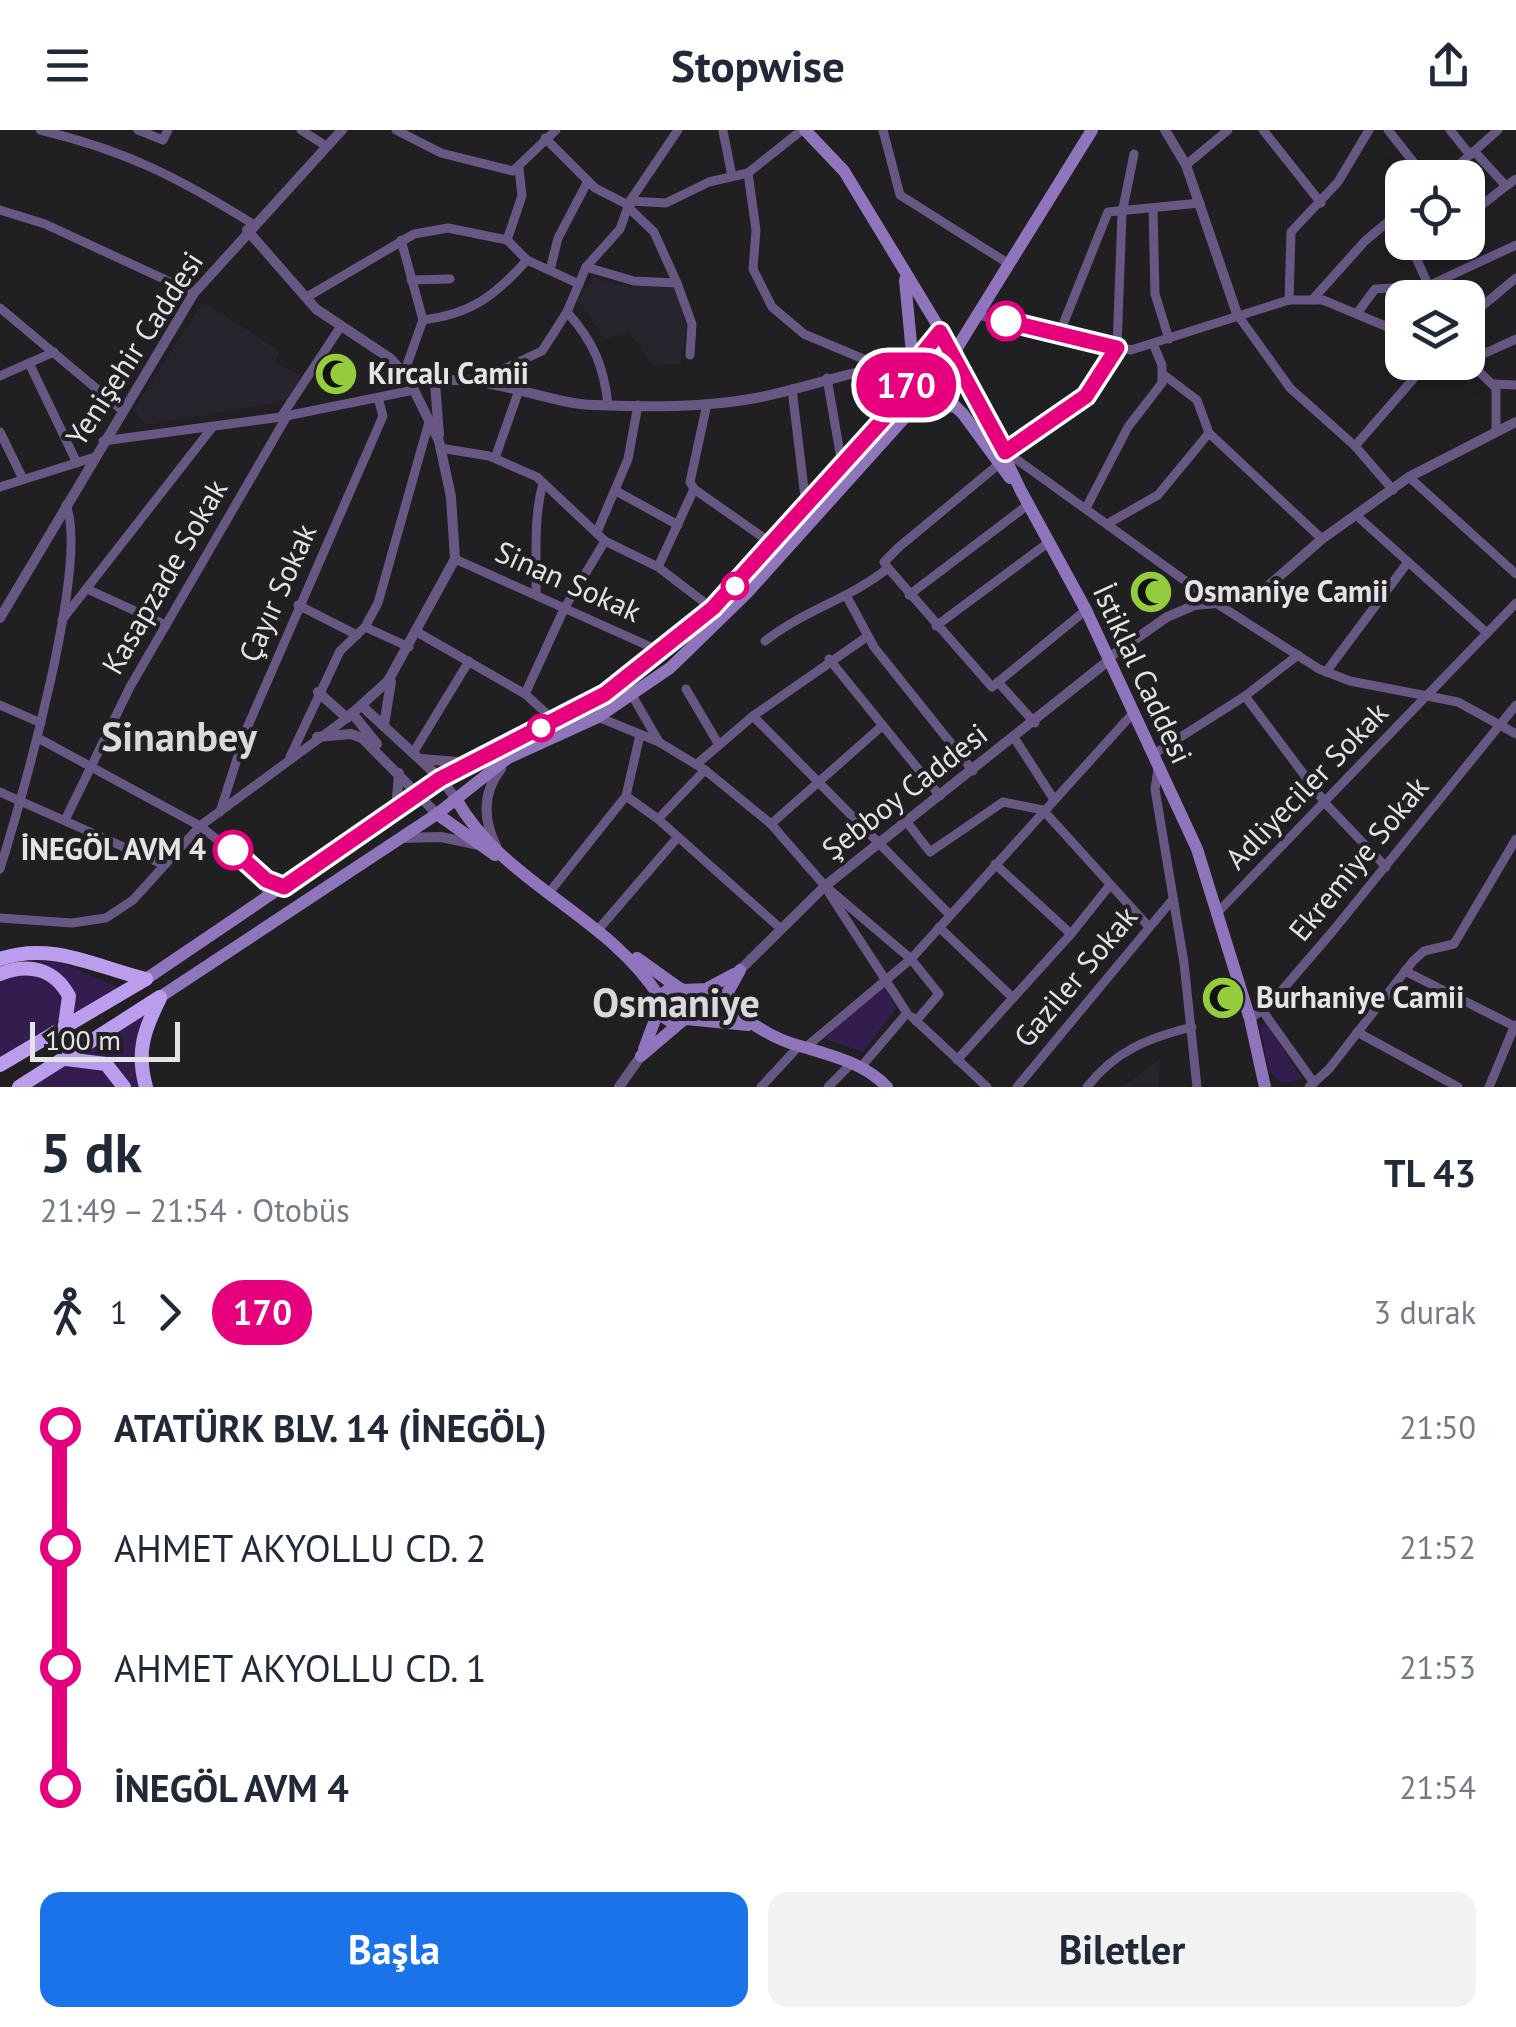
<!DOCTYPE html>
<html lang="tr">
<meta charset="utf-8">
<style>
body{margin:0;font-family:"PT Sans",sans-serif;background:#f2f2f3;color:#1f2937;height:100vh;display:flex;flex-direction:column;font-size:38px;white-space:nowrap}
*{box-sizing:border-box;margin:0}
p{font-size:32px;color:#747a83}
.icon{flex:none;width:55px;height:55px;fill:none;stroke:currentColor;stroke-width:2;stroke-linecap:round;stroke-linejoin:round}
.map{position:relative;height:957px;overflow:hidden}
.drawer{display:flex;flex-direction:column;background:#fff;flex:1}
.drawer>*{flex:none}
.badge{padding:0 20px;border-radius:32px;font-size:35px;line-height:65px}
.controls{position:absolute;left:1385px;top:30px;display:grid;gap:20px}
.controls a{display:grid;place-items:center;width:100px;height:100px;border-radius:20px;background:#fff;box-shadow:0 5px 15px #0003;font-size:50px}
.scale{position:absolute;left:30px;bottom:25px;width:150px;box-sizing:border-box;padding-left:10px;border:5px solid #e4e4e6;border-top:0;font-size:28px;line-height:35px;white-space:nowrap;color:#e4e4e6;-webkit-text-stroke:8px #201f22;paint-order:stroke}
.map>.badge{position:absolute;translate:-50% -50%;box-shadow:0 0 0 5px #fff}
.legs{display:flex;align-items:center;gap:15px;height:110px;padding:0 40px;font-size:32px}
.legs p{margin-inline-start:auto}
.headline{display:flex;align-items:center;justify-content:space-between;height:170px;padding:0 40px}
h1{font-size:55px;font-weight:700;line-height:75px}
.cta{display:flex;gap:20px;margin-top:auto;padding:20px 40px}
.cta a{flex:1;height:115px;border-radius:20px;background:#1a73e8;color:#fff;font-size:40px;font-weight:700;line-height:115px;text-align:center}
.cta a+a{background:#f2f2f3;color:#1f2937}
ul{padding:0 40px;list-style:none}
li{display:flex;align-items:center;gap:35px;height:120px;font-size:38px}
li i{display:grid;place-items:center;width:15px;height:100%;margin:0 12px;background:currentColor}
li i::after{content:'';width:25px;height:25px;margin:-12px;border:8px solid;border-radius:50%;background:#fff}
li p{margin-inline-start:auto}
li:first-child i{background:linear-gradient(#0000 50%,currentColor 0)}
li:last-child i{background:linear-gradient(currentColor 50%,#0000 0)}
header{display:flex;justify-content:space-between;align-items:center;height:130px;padding:0 40px;background:#fff;font-size:45px;font-weight:700}
.map>svg:first-child{display:block}
.built{fill:#27242d}
.green{fill:#331d4f}
.lines{fill:none;stroke-linecap:round;stroke-linejoin:round}
.minor{stroke:#685683;stroke-width:9}
.tertiary{stroke:#685683;stroke-width:10}
.secondary{stroke:#9175bc;stroke-width:12}
.trunk{stroke:#bc9cec;stroke-width:14}
.line-1-casing{stroke:#fff;stroke-width:22}
.line-1{stroke:#e6007e;stroke-width:15}
.stop-1-dot{fill:#fff;stroke:#e6007e;stroke-width:5}
.labels{text-anchor:middle;stroke-width:8;stroke-linejoin:round;paint-order:stroke}
.street-label{font-size:30px;fill:#e4e4e6;stroke:#201f22}
.poi-label{font-size:30px;font-weight:bold;fill:#e4e4e6;stroke:#201f22;text-anchor:start}
.stop-label{font-size:30px;font-weight:bold;fill:#e4e4e6;stroke:#201f22;text-anchor:end}
.district-label{font-size:40px;font-weight:bold;fill:#dbd9dd;stroke:#201f22}
</style>
<header><svg class="icon" aria-label="menu" viewBox="0 0 24 24"><path d="M4 6h16M4 12h16M4 18h16"/></svg>Stopwise<svg class="icon" aria-label="share" viewBox="0 0 24 24"><path d="M12 15V3M7 8l5-5 5 5M5 13v7h14v-7"/></svg></header>
<div class="map">
<svg width="1516" height="957" viewBox="0 0 1516 957">
<rect width="100%" height="100%" fill="#201f22"/>
<!-- built -->
<g class="built">
<path d="M594,147L617,154L677,159L686,199L681,234L653,235L629,202L604,209L578,170Z"/>
<path d="M203,172L280,221L275,232L302,246L287,271L146,295L133,280Z"/>
<path d="M1160,929L1158,957H1122Z"/>
</g>
<!-- green -->
<g class="green">
<path d="M43,831L61,833L118,857L76,886L73,863L26,834Z"/>
<path d="M17,837L63,854L65,895L0,935V844Z"/>
<path d="M882,852L896,878L863,922L825,909Z"/>
<circle cx="676" cy="875" r="11"/>
<path d="M160,867L144,901L146,957H19Z"/>
<path d="M1265,892L1302,949L1281,953L1269,940L1260,896Z"/>
</g>
<g class="lines">
<!-- minor -->
<g class="minor">
<path d="M40,0C125,20 179,48 253,94"/>
<path d="M138,0L163,10L168,0"/>
<path d="M301,0L326,16"/>
<path d="M396,0L441,23L513,41L556,0"/>
<path d="M883,0L900,65L1009,134"/>
<path d="M1263,0L1321,73"/>
<path d="M1388,0L1426,48"/>
<path d="M1450,0L1470,25"/>
<path d="M723,1L732,46"/>
<path d="M545,8L595,58L630,76"/>
<path d="M1474,21L1506,56L1516,49"/>
<path d="M1134,24L1122,83L1117,218L1086,266L1005,321L1216,473L1319,539L1350,551L1458,572L1516,604"/>
<path d="M1186,35L1228,0"/>
<path d="M748,43L756,100L753,139L772,177L804,204L880,236L889,246L893,270"/>
<path d="M1444,48L1498,0"/>
<path d="M630,71L666,73L709,52L748,43L802,0"/>
<path d="M630,79L654,102L677,153"/>
<path d="M1153,79L1155,164L1169,209"/>
<path d="M0,80L45,94L194,163"/>
<path d="M1468,86L1506,56"/>
<path d="M401,110L423,190L404,243"/>
<path d="M507,110L522,66L519,38"/>
<path d="M1409,112L1434,168"/>
<path d="M586,137L634,151L677,153L692,194L690,225"/>
<path d="M550,140L558,108L588,51"/>
<path d="M411,150L450,149"/>
<path d="M307,167L414,104L448,98L507,110L527,130L579,154"/>
<path d="M1289,170L1291,102L1338,52L1369,0"/>
<path d="M1312,170L1365,111L1402,80"/>
<path d="M0,178L122,280"/>
<path d="M567,182C593,211 604,236 608,275"/>
<path d="M1358,182L1375,159L1428,156L1516,115"/>
<path d="M1237,184L1290,258L1355,316L1393,360"/>
<path d="M978,185L1131,220L1289,170H1323L1402,203"/>
<path d="M1468,188L1516,148"/>
<path d="M423,190C471,184 495,166 527,130"/>
<path d="M1060,202L1108,82L1200,73"/>
<path d="M1468,231L1496,258V301"/>
<path d="M1468,231L1516,209"/>
<path d="M29,233L77,333"/>
<path d="M1164,245L1197,270L1209,303L1322,409"/>
<path d="M0,246L54,222"/>
<path d="M827,248L842,335"/>
<path d="M476,252L542,221L567,182L586,137L620,99L630,71L678,0"/>
<path d="M1493,254L1516,255"/>
<path d="M792,259L806,376"/>
<path d="M707,274L690,352L694,359L774,415"/>
<path d="M281,287L341,196"/>
<path d="M0,302L23,349"/>
<path d="M103,311L281,287L414,260"/>
<path d="M1355,316L1428,232"/>
<path d="M440,318L489,326L537,347L605,411L658,437L713,479"/>
<path d="M495,328L518,263"/>
<path d="M1409,347L1516,444"/>
<path d="M0,357L95,327"/>
<path d="M616,361L678,395"/>
<path d="M1086,378L1128,297L1162,253V235L1154,216"/>
<path d="M1356,385L1487,503"/>
<path d="M1107,394L1158,365L1209,303"/>
<path d="M597,402L628,329L638,275"/>
<path d="M455,429L662,522"/>
<path d="M658,437L694,359"/>
<path d="M888,438L884,432L899,417L999,334"/>
<path d="M87,459L166,495"/>
<path d="M536,465C537,427 533,389 543,353"/>
<path d="M909,465L1029,374"/>
<path d="M847,467L874,517L973,641"/>
<path d="M298,475L357,505"/>
<path d="M62,490L211,299"/>
<path d="M936,496L1049,412"/>
<path d="M365,497L409,517"/>
<path d="M417,502L525,564L555,591"/>
<path d="M765,511C804,480 850,469 888,438L992,557L1086,480"/>
<path d="M829,529L940,666"/>
<path d="M1326,542L1408,432"/>
<path d="M998,552L1035,593"/>
<path d="M686,559L719,615"/>
<path d="M525,564L564,479L605,411"/>
<path d="M1245,566L1326,674L1386,737"/>
<path d="M633,567L659,612"/>
<path d="M0,575L41,593"/>
<path d="M753,586L950,785"/>
<path d="M598,587L659,612L705,640L771,694L825,756L911,829L939,864L916,891"/>
<path d="M38,608L200,696L267,749L266,767"/>
<path d="M1015,609L1053,668"/>
<path d="M413,623L469,531"/>
<path d="M1154,624L1245,566L1298,525"/>
<path d="M290,627L340,521L365,497L378,473L429,292"/>
<path d="M697,634L753,586L868,506"/>
<path d="M1158,639L1155,659L1184,833L1197,957"/>
<path d="M0,662L162,734"/>
<path d="M626,666L658,689L780,798"/>
<path d="M220,682L247,598L383,286L378,268"/>
<path d="M66,688L130,557L287,286"/>
<path d="M658,689L705,640"/>
<path d="M906,691L930,722L1003,672L1043,680L1149,797"/>
<path d="M771,694L882,596"/>
<path d="M995,734L1071,804L1110,755"/>
<path d="M0,739C21,671 90,434 66,375"/>
<path d="M829,763L907,883L861,937"/>
<path d="M548,764L626,666L640,605"/>
<path d="M1219,781L1516,473"/>
<path d="M0,788L72,793L106,788L133,770L200,696L347,588"/>
<path d="M939,797L1013,868"/>
<path d="M597,801L677,708"/>
<path d="M1405,841L1516,897"/>
<path d="M1262,880L1314,953"/>
<path d="M912,887L987,957"/>
<path d="M1250,889L1271,873L1332,802L1516,575"/>
<path d="M1357,902L1458,957"/>
<path d="M806,917L911,829L1134,582"/>
<path d="M957,930L1071,804"/>
<path d="M761,957L799,916"/>
<path d="M828,957L851,934"/>
<path d="M1017,957L1173,769"/>
<path d="M1087,957C1115,921 1148,908 1192,897"/>
<path d="M1309,957L1329,939L1413,831L1424,821L1454,814L1516,709"/>
<path d="M1489,957L1515,895"/>
</g>
<!-- tertiary -->
<g class="tertiary">
<path d="M1165,0L1186,35L1237,184"/>
<path d="M247,100L316,179L391,229L408,248L439,311L451,367L455,429L388,551L347,588L318,562"/>
<path d="M408,248L420,241L435,253L439,305"/>
<path d="M435,253C476,240 548,274 594,275C648,277 703,278 756,268C809,258 858,237 913,234"/>
<path d="M914,280L932,271L953,278"/>
<path d="M0,488L194,163L342,0"/>
<path d="M1107,529L1167,487L1195,475L1216,473L1267,457L1322,409L1409,347L1516,292"/>
<path d="M362,576L441,649L456,669"/>
<path d="M352,583L377,614"/>
<path d="M384,595L391,552"/>
<path d="M317,607L351,604L362,608L437,684"/>
<path d="M422,629L469,633"/>
<path d="M396,680L399,643"/>
<path d="M402,708L441,707L479,715"/>
<path d="M496,716C483,689 482,663 501,639"/>
<path d="M740,840L825,756L1108,531"/>
<path d="M619,957L641,926"/>
</g>
<!-- secondary -->
<g class="secondary">
<path d="M805,0L844,41L955,224L1021,361L1086,480L1197,719L1250,889L1265,957"/>
<path d="M905,150L913,234"/>
<path d="M913,234L963,284L1010,348"/>
<path d="M456,669C504,754 609,786 660,868"/>
<path d="M437,684L495,725"/>
<path d="M637,828L679,858"/>
<path d="M740,840L723,871C745,890 772,909 800,916C830,925 865,933 887,957"/>
<path d="M146,849L441,649L605,564L662,522L713,479L790,398L890,282L913,234L940,203"/>
<circle cx="676" cy="875" r="17"/>
<path d="M684,860L706,859L734,844"/>
<path d="M160,867L437,684L508,628L598,587L670,538L747,463L934,255L1092,0"/>
<path d="M686,889L748,895"/>
<path d="M644,919L659,879"/>
<path d="M641,926L681,892"/>
</g>
<!-- trunk -->
<g class="trunk">
<path d="M0,829C51,811 96,837 146,849"/>
<path d="M0,844C28,833 54,838 69,866L65,895"/>
<path d="M66,929L106,934L124,957"/>
<path d="M0,935L146,849"/>
<path d="M19,957L160,867"/>
<path d="M146,957C136,922 144,900 160,868"/>
</g>
</g>
<g class="lines">
<!-- line-1 casing -->
<g class="line-1-casing">
<path id="line-1" d="M233,720L266,750L284,757L440,649L605,564L713,478L890,282L914,234L940,202L1005,322L1086,266L1117,218L1006,191"/>
</g>
<!-- line-1 -->
<use href="#line-1" class="line-1"/>
</g>
<!-- icons -->
<defs>
<g id="mosque-disc" transform="scale(2.25)"><circle r="9.5" fill="#95cc3b" stroke="#201f22"/><path d="M3.5-4.9A6 6 0 1 0 3.5 4.9A5 5 0 1 1 3.5-4.9Z" fill="#111"/></g>
</defs>
<g fill-rule="evenodd">
<use href="#mosque-disc" x="336" y="244"/>
<use href="#mosque-disc" x="1151" y="462"/>
<use href="#mosque-disc" x="1223" y="868"/>
</g>
<!-- markers -->
<g class="stop-1-dot">
<circle cx="1006" cy="191" r="18"/>
<circle cx="735" cy="456" r="12"/>
<circle cx="541" cy="598" r="12"/>
<circle cx="233" cy="720" r="18"/>
</g>
<g class="labels">
<!-- street labels -->
<g class="street-label">
<text transform="translate(135 219) rotate(-57)" y="10">Yenişehir Caddesi</text>
<text transform="translate(165 447) rotate(-60)" y="10">Kasapzade Sokak</text>
<text transform="translate(568 452) rotate(24)" y="10">Sinan Sokak</text>
<text transform="translate(278 463) rotate(-66)" y="10">Çayır Sokak</text>
<text transform="translate(1142 544) rotate(65)" y="10">İstiklal Caddesi</text>
<text transform="translate(1307 656) rotate(-46)" y="10">Adliyeciler Sokak</text>
<text transform="translate(905 662) rotate(-38)" y="10">Şebboy Caddesi</text>
<text transform="translate(1359 729) rotate(-51)" y="10">Ekremiye Sokak</text>
<text transform="translate(1076 847) rotate(-50)" y="10">Gaziler Sokak</text>
</g>
<!-- poi labels -->
<g class="poi-label">
<text x="368" y="254">Kırcalı Camii</text>
<text x="1184" y="472">Osmaniye Camii</text>
<text x="1256" y="878">Burhaniye Camii</text>
</g>
<!-- stop labels -->
<g class="stop-label">
<text x="206" y="730">İNEGÖL AVM 4</text>
</g>
<!-- district labels -->
<g class="district-label">
<text x="179" y="621">Sinanbey</text>
<text x="676" y="887">Osmaniye</text>
</g>
</g>
</svg>
<div class="controls">
<a><svg class="icon" aria-label="locate" viewBox="0 0 24 24"><circle cx="12" cy="12" r="6"/><path d="M12 2v4M12 18v4M2 12h4M18 12h4"/></svg></a>
<a><svg class="icon" aria-label="layers" viewBox="0 0 24 24"><path d="M12 4l9 5-9 5-9-5zM3 14l9 5 9-5"/></svg></a>
</div>
<div class="scale">100 m</div>
<b class="badge" style="left:906px;top:255px;background:#e6007e;color:#fff">170</b>
</div>
<section class="drawer">
<div class="headline"><div><h1>5 dk</h1><p>21:49 – 21:54 · Otobüs</p></div><b>TL 43</b></div>
<div class="legs"><svg class="icon" aria-label="walk" viewBox="0 0 24 24"><circle cx="13" cy="4" r="2"/><path d="M13 8l-2 6 4 7M11 14l-3 7M7 12l3-4h3l4 4"/></svg>1<svg class="icon" aria-label="forward" viewBox="0 0 24 24"><path d="M9 5l7 7-7 7"/></svg><b class="badge" style="background:#e6007e;color:#fff">170</b><p>3 durak</p></div>
<ul>
<li><i style="color:#e6007e"></i><b>ATATÜRK BLV. 14 (İNEGÖL)</b><p>21:50</p></li>
<li><i style="color:#e6007e"></i><span>AHMET AKYOLLU CD. 2</span><p>21:52</p></li>
<li><i style="color:#e6007e"></i><span>AHMET AKYOLLU CD. 1</span><p>21:53</p></li>
<li><i style="color:#e6007e"></i><b>İNEGÖL AVM 4</b><p>21:54</p></li>
</ul>
<div class="cta"><a>Başla</a><a>Biletler</a></div>
</section>
